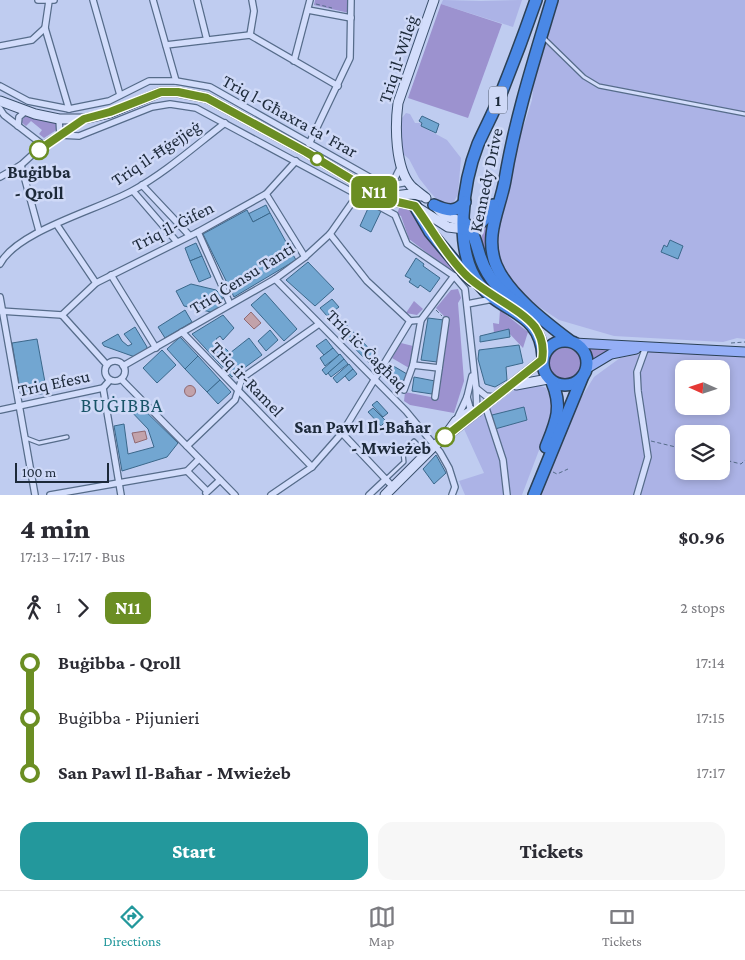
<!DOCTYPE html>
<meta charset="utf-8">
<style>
body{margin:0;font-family:"Crimson Pro",serif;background:#f7f7f7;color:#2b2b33;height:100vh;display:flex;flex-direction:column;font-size:19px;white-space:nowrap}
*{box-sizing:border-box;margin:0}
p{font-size:16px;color:#7c7c81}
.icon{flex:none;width:28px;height:28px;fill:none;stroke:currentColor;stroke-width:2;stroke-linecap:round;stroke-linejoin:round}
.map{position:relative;height:495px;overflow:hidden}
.drawer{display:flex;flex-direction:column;background:#fff;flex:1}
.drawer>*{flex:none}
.badge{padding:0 10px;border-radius:8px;font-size:18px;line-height:32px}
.needle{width:32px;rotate:273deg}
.buttons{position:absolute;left:675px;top:360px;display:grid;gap:10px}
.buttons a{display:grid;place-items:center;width:55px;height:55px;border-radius:10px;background:#fff;box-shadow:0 2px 8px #0003;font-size:25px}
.scale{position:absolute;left:15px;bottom:12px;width:94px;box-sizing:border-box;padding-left:5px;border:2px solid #1c2939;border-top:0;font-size:14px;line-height:18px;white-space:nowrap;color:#1c2939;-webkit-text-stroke:4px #cfd9f7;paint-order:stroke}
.map>.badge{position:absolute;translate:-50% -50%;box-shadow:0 0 0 2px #fff}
.legs{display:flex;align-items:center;gap:8px;height:55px;padding:0 20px;font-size:16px}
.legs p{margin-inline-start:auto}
.summary{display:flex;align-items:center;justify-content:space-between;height:85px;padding:0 20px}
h1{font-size:28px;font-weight:800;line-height:38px}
.button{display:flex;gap:10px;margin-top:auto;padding:10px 20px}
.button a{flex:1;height:58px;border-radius:15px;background:#23989c;color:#fff;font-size:20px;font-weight:800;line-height:58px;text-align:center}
.button a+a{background:#f7f7f7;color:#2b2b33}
ul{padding:0 20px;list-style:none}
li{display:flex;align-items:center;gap:18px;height:55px;font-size:19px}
li i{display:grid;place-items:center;width:8px;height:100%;margin:0 6px;background:currentColor}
li i::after{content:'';width:12px;height:12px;margin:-6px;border:4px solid;border-radius:50%;background:#fff}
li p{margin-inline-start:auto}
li:first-child i{background:linear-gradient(#0000 50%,currentColor 0)}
li:last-child i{background:linear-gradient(currentColor 50%,#0000 0)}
.tab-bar{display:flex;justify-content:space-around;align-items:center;height:70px;border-top:1px solid #e1e1e2;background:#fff;font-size:14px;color:#7c7c81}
.tab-bar a{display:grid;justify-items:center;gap:2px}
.tab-bar .on{color:#23989c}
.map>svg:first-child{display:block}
.farmland{fill:#acb3e6;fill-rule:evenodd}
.green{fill:#9c92cf}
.water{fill:#c2a2aa;stroke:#906971}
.building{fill:#72a6d1;stroke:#3b688b}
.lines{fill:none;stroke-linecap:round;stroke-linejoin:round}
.lane-casing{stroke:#566c8a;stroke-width:5.5}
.street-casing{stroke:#566c8a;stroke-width:8}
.secondary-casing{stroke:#3a506c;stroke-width:11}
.primary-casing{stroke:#2b4157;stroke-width:11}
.highway-casing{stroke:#2b4157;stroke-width:14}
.path{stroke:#566c8a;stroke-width:1;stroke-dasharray:4 2.5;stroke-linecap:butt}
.lane{stroke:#d3ddfb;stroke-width:3}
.street{stroke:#d3ddfb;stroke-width:5.5}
.secondary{stroke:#d3ddfb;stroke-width:9}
.primary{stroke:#94aef6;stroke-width:9}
.highway{stroke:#4a88e6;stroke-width:11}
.line-1-casing{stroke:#fff;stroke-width:11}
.line-1{stroke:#6b8e23;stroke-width:8}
.stop-1-dot{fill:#fff;stroke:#6b8e23;stroke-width:2.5}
.labels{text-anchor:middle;stroke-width:5;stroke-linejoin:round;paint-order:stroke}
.shield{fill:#cfd9f7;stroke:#525e72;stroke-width:1}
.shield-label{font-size:16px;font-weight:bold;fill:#1c2939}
.street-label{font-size:18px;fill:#1c2939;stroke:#cfd9f7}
.stop-label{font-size:18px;font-weight:bold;fill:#1c2939;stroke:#cfd9f7}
.quarter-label{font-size:20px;letter-spacing:1px;fill:#195468;stroke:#cfd9f7}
</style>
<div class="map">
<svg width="745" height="495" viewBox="0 0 745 495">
<rect width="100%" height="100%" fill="#bfccf0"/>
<!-- farmland -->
<g class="farmland">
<path d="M443,0L481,1L522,0L513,27L441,4Z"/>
<path d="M558,0H745V339L737,338L723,342L614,336L559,320L515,291L510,283L495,251V234L516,141L525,122L532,100L534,77Z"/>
<path d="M406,113L410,114L415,123H422L421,126L447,140L461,158L458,194L454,202L448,206L440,203L430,192L419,178L409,159L402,153L399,135L402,118Z"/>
<path d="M656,351L745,357V495H540L581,398L594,377L620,358ZM684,369H721V406H684ZM684,434H721V471H684Z"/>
<path d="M522,384H536L546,388L553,402L552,416L522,495H465L459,481L484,473L464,429Z"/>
</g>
<!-- green -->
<g class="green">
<path d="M315,0H348L349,13L314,5Z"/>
<path d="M441,4L502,24L468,118L408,98Z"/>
<path d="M25,116L57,123L58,129L44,138L39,134L42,130L31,121L26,126L21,122Z"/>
<path d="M400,206L411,208L455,269L452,272L409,239L401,216L397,214Z"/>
<path d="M491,219L494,276C485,254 473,239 491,219Z"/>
<path d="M458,289L461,298L458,303L464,381L454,413L410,405L404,401L405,392L436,398L450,318L445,317L436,308L451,290Z"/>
<path d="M414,301L423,309L417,315L406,313Z"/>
<path d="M500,310L528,332L523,348L506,330L494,333L493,323L499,324Z"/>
<path d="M401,343L413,346L409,368L392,358Z"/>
<path d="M587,347H607L608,351L592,359Z"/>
<circle cx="565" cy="364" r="16"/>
</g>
<!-- water -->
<g class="water">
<path d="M251,312L261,323L254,329L244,319Z"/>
<circle cx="190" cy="391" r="5.5"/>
<path d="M145,431L147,439L135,443L132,433Z"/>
</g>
<!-- building -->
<g class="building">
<path d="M422,116L439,124L436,133L421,126L422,123L419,121Z"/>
<path d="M370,204L382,209L371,232L360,226Z"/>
<path d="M266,205L270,213L253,222L248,214Z"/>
<path d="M247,210L253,222L270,213L296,260L234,297L203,234Z"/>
<path d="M670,240L683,246L678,259L661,252L664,245L667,247Z"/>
<path d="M196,243L202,256L190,261L185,248Z"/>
<path d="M202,256L211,277L199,282L190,261Z"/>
<path d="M416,258L424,264L423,266L440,278L430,292L420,285L418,288L409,282L411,279L405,276Z"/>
<path d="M308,262L334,289L315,306L286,280Z"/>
<path d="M191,284L216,290L222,296L223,304L218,309L211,312L184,306L176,291Z"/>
<path d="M265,293L297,329L284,341L251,305Z"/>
<path d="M332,299L339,307L327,316L320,308Z"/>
<path d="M185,310L192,322L165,338L158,327Z"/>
<path d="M223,315L234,328L223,340L220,336L216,339L230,353L249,338L262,355L232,377L192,334Z"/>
<path d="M339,317L380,360L373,367L331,324Z"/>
<path d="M428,318L444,320L437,362L421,360Z"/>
<path d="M135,327L147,347L146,351L135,357L104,346L102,343L118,334L122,341L128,346L132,344L124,334Z"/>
<path d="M509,329L510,337L480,342V336Z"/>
<path d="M270,330L278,340L266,351L258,341Z"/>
<path d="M180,337L198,356L185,369L167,349Z"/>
<path d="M37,339L47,393L21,397L12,343Z"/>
<path d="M326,339L333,348L324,355L316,346Z"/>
<path d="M519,345L523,363L506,367L507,380L495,387L485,384L478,359L479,350Z"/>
<path d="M333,348L339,355L325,366L320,358Z"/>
<path d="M162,350L176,365L157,383L143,368Z"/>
<path d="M340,354L344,359L326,375L322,370Z"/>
<path d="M198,356L220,380L207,392L185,369Z"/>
<path d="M344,359L348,364L331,377L328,373Z"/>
<path d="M349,364L353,369L337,383L333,378Z"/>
<path d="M390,364L407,374L400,387L382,376Z"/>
<path d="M353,369L357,374L349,381L345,376Z"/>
<path d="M414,377L435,381L432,394L412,391Z"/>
<path d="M220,380L231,392L218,404L207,392Z"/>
<path d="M134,400L178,443L167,457L122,471L114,426L124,424L128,454L154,447L148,429L127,407Z"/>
<path d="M377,401L388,413L383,417L372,405Z"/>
<path d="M524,407L527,420L495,429L492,415Z"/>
<path d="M373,408L386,421L381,426L368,412Z"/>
<path d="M436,455L446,473L434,484L423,469Z"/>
</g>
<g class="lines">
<!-- lane casing -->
<g class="lane-casing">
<g id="lane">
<path d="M544,38L584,77L599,86L745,114"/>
<path d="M26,438L39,443L67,437"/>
<path d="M386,479L404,462L403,452L414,441L426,453"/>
</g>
</g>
<!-- street casing -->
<g class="street-casing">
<g id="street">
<path d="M38,0H54"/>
<path d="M93,0L120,95"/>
<path d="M153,0L176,81"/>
<path d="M197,0L207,40"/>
<path d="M49,1L45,28L69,109"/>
<path d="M308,10L351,18"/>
<path d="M250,35L254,11L252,0"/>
<path d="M166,45L250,35L338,86"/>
<path d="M0,46L32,40L45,28"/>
<path d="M294,61L310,0"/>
<path d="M0,86L28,101L69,109L109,101L149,81H176L210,87L385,186L409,182"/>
<path d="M0,109L4,115L43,145"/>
<path d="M59,119L60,135"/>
<path d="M18,126L19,117L26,111"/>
<path d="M60,135L79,136L152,107L170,104L196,108L395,215L407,244L454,276L465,289L476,388L486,396L495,397"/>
<path d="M309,144L350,58L351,0"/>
<path d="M21,165L39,231"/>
<path d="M0,177L21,165L43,145L82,120"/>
<path d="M392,184L401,166"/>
<path d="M142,185L189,235"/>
<path d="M133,191L177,242"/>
<path d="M266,194L305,257"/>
<path d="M57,225L96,283"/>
<path d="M198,232L230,304"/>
<path d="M330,234L367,281L410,321"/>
<path d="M0,264C17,231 97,210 132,191C165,173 195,146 225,123"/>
<path d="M111,275L156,348"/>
<path d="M275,279L406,411L440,452L449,468L455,487L452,495"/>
<path d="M0,297L35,495"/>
<path d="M467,304L493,299"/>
<path d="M0,311L62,315"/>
<path d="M62,315L96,283L198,232L266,194L296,161"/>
<path d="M62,315L107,365"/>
<path d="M410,321L421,320L454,276"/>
<path d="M182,332L312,467"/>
<circle cx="115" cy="371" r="10"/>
<path d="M413,365L439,368"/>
<path d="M123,366L275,279L305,257L330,234L358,194"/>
<path d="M121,379L235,495"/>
<path d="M103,388L121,495"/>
<path d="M404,390L413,365L421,320"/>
<path d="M435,397L446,320"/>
<path d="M467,397L470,408L477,412L476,388"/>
<path d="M485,405L503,460L507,495"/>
<path d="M0,410L103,388L110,380"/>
<path d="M457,419L467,397L472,376"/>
<path d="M342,433L393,487"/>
<path d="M187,446L235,400L242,378L319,324"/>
<path d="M187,471L207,491"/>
<path d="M206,493L220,480"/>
<path d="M50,495L187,471L199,459"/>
<path d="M271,495L312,467L342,433L410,321"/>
<path d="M369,495L386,479"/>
<path d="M637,495L648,457L638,391L637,372L646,347"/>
</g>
</g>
<!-- secondary casing -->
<g class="secondary-casing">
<g id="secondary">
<path d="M0,101L35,114L59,119H84L110,113L161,92H177L207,98L306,152L384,199L415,206L448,227L464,229"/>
<path d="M385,196C398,198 408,191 421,196"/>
<path d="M426,198C421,194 415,190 411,186C395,168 395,126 398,103L434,0"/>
<path d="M435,206L445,216L464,222"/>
<path d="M516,385L548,379"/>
<path d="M448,432L456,421L471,411L477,412"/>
<path d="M385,495L434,446L542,360"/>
</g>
</g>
<!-- primary casing -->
<g class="primary-casing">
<g id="primary">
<path d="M574,343L745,352"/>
<path d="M586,369L611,354L636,349"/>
</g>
</g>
<!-- highway casing -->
<g class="highway-casing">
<g id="highway">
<path d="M536,0C525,32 513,64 500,96C494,112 485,128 478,144C463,182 453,249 479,284C502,314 541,311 543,357"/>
<path d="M552,0C534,60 515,119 505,180C500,209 484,235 496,265C508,294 545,322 570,341"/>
<path d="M434,205C447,211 456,213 465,202"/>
<path d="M415,206L430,232L466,275L472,280"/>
<path d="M464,222C474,232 475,240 479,253C485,275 500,292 519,304"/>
<path d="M464,229C479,227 488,218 493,205"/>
<circle cx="565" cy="363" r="22"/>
<path d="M546,447C556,422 563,408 552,382"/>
<path d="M534,495L582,378"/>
</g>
</g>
<!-- path -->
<g class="path">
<path d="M316,4L332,8"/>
<path d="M436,310L442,316"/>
<path d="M731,343L745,342"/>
<path d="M651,441L684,449"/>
<path d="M721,459L741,464L745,460"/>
<path d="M553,472L557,474L568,469"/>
</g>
<!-- lane -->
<use href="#lane" class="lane"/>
<!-- street -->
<use href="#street" class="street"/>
<!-- secondary -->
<use href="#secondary" class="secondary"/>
<!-- primary -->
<use href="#primary" class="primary"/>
<!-- highway -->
<use href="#highway" class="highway"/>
</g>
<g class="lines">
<!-- line-1 casing -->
<g class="line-1-casing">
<path id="line-1" d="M39,150L84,119L110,112L161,92H178L207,98L306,152L384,199L415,206C432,229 444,253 465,274C483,293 520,308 535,327C542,337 544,349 542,360L445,437"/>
</g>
<!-- line-1 -->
<use href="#line-1" class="line-1"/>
</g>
<!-- markers -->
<g class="stop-1-dot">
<circle cx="39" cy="150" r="9"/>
<circle cx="317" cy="159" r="6"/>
<circle cx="445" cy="437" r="9"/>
</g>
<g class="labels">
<!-- shield labels -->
<rect class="shield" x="489" y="86.5" width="18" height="27" rx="4"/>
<g class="shield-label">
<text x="498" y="106">1</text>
</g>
<!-- street labels -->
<g class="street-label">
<text transform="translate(398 59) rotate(-72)" y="6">Triq il-Wileġ</text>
<text transform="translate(290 116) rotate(29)" y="6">Triq l-Għaxra ta' Frar</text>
<text transform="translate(156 153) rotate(-34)" y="6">Triq il-Ħġejjeġ</text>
<text transform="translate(486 180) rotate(-78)" y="6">Kennedy Drive</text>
<text transform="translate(173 226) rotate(-27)" y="6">Triq il-Ġifen</text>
<text transform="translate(242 278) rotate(-32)" y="6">Triq Ċensu Tanti</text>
<text transform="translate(367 350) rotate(45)" y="6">Triq iċ-Ċagħaq</text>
<text transform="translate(247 379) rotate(46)" y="6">Triq ir-Ramel</text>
<text transform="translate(54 383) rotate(-12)" y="6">Triq Efesu</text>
</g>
<!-- stop labels -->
<g class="stop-label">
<text x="39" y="178">Buġibba<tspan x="39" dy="21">- Qroll</tspan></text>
<text x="431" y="433" text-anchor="end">San Pawl Il-Baħar<tspan x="431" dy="21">- Mwieżeb</tspan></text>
</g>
<!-- quarter labels -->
<g class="quarter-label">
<text x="122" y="412">BUĠIBBA</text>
</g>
</g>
</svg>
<div class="buttons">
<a><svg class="needle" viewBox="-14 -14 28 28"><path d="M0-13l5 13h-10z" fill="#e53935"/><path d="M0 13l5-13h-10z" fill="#7c7c81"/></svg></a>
<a><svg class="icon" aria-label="layers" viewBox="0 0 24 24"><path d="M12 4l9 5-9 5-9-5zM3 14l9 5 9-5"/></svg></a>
</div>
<div class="scale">100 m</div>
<b class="badge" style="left:374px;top:192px;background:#6b8e23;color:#fff">N11</b>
</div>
<section class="drawer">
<div class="summary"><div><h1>4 min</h1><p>17:13 – 17:17 · Bus</p></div><b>$0.96</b></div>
<div class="legs"><svg class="icon" aria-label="walk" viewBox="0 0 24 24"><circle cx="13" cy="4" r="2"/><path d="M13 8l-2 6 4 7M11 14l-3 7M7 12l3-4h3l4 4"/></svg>1<svg class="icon" aria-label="forward" viewBox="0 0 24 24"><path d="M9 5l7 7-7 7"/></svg><b class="badge" style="background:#6b8e23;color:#fff">N11</b><p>2 stops</p></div>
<ul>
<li><i style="color:#6b8e23"></i><b>Buġibba - Qroll</b><p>17:14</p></li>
<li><i style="color:#6b8e23"></i><span>Buġibba - Pijunieri</span><p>17:15</p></li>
<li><i style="color:#6b8e23"></i><b>San Pawl Il-Baħar - Mwieżeb</b><p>17:17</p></li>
</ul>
<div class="button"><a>Start</a><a>Tickets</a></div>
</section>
<nav class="tab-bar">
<a class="on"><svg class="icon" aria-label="directions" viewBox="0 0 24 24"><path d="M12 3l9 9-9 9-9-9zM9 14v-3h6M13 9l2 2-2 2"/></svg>Directions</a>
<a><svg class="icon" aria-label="map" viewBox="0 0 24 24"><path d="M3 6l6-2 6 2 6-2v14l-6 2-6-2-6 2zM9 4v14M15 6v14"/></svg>Map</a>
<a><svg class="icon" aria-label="tickets" viewBox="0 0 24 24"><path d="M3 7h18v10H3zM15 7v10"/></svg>Tickets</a>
</nav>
